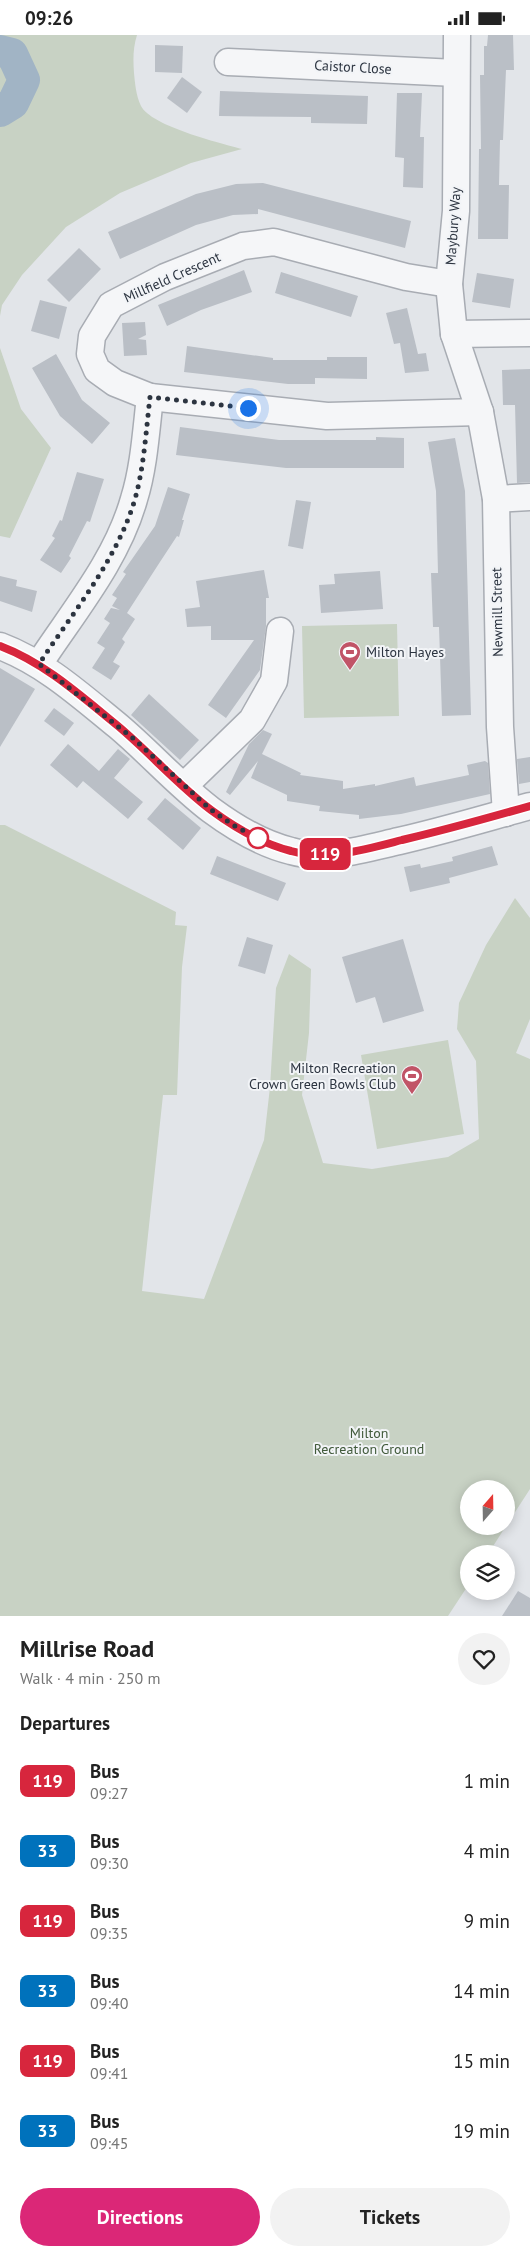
<!DOCTYPE html>
<meta charset="utf-8">
<style>
body{margin:0;font-family:"PT Sans",sans-serif;background:#f2f2f2;color:#222;height:100vh;display:flex;flex-direction:column;font-size:19px;white-space:nowrap}
*{box-sizing:border-box;margin:0}
p{font-size:16px;color:#767676}
.icon{flex:none;width:28px;height:28px;fill:none;stroke:currentColor;stroke-width:2;stroke-linecap:round;stroke-linejoin:round}
.map{position:relative;height:1581px;overflow:hidden}
.details{display:flex;flex-direction:column;background:#fff;flex:1}
.details>*{flex:none}
.badge{padding:0 10px;border-radius:8px;font-size:18px;line-height:32px}
.needle{width:32px;rotate:20deg}
.tools{position:absolute;left:460px;top:1445px;display:grid;gap:10px}
.tools a{display:grid;place-items:center;width:55px;height:55px;border-radius:50%;background:#fff;box-shadow:0 2px 12px #0003;font-size:25px}
.you{position:absolute;width:25px;height:25px;margin:-12px;border:4px solid #fff;border-radius:50%;background:#1a73e8;box-shadow:0 0 0 8px #1a73e833}
.map>.badge{position:absolute;translate:-50% -50%;box-shadow:0 0 0 2px #fff}
h2{padding:0 20px;font-size:19px;line-height:45px}
.round{display:grid;place-items:center;flex:none;width:52px;height:52px;border-radius:26px;background:#f2f2f2}
.overview{display:flex;align-items:center;justify-content:space-between;height:85px;padding:0 20px}
h1{font-size:24px;font-weight:600;line-height:38px}
.primary-button{display:flex;gap:10px;margin-top:auto;padding:10px 20px}
.primary-button a{flex:1;height:58px;border-radius:30px;background:#db2777;color:#fff;font-size:20px;font-weight:600;line-height:58px;text-align:center}
.primary-button a+a{background:#f2f2f2;color:#222}
ul{padding:0;list-style:none}
li{display:flex;align-items:center;gap:15px;height:70px;padding:0 20px}
li div{flex:1}
li b{display:block;font-size:19px}
li em{font-style:normal}
li .badge{min-width:55px;font-weight:700;text-align:center}
.status{display:flex;justify-content:space-between;align-items:center;height:35px;padding:0 25px;background:#fff;direction:ltr}
.status svg{height:14px;fill:currentColor}
.map>svg:first-child{display:block}
.green{fill:#c8d2c4}
.lines{fill:none;stroke-linecap:round;stroke-linejoin:round}
.river{stroke:#a1b4c5;stroke-width:32}
.building{fill:#babfc6}
.minor-casing{stroke:#a8acb3;stroke-width:29}
.minor{stroke:#f5f6f8;stroke-width:26}
.line-casing{stroke:#fff;stroke-width:11}
.line{stroke:#d7263d;stroke-width:8}
.walk{stroke:#2c3440;stroke-width:5;stroke-dasharray:0 9}
.stop-dot{fill:#fff;stroke:#d7263d;stroke-width:2.5}
.labels{text-anchor:middle;stroke-width:4;stroke-linejoin:round;paint-order:stroke}
.street-label{font-size:14px;fill:#2c3440;stroke:#f2f4f7}
.poi-label{font-size:14px;fill:#2c3440;stroke:#f2f4f7;text-anchor:start}
.park-label{font-size:14px;fill:#415a3b;stroke:#f2f4f7}
</style>
<div class="status"><b>09:26</b><svg viewBox="0 0 49 12"><path d="M0 12V9h3v3zM5 12V6h3v6zM10 12V3h3v9zM15 12V0h3v12zM26 1h20v11H26zM47 4h2v5h-2z"/></svg></div>
<div class="map">
<svg width="530" height="1581" viewBox="0 0 530 1581">
<rect width="100%" height="100%" fill="#e2e5e9"/>
<!-- green -->
<g class="green">
<path d="M0,0H137C133,13 133,24 134,38C135,48 136,61 141,71C151,91 220,108 242,114L191,128L120,158L66,192L22,240L2,270L0,281Z"/>
<path d="M0,313L21,374L51,413L10,503L0,501Z"/>
<path d="M397,589L399,681L304,683L302,591Z"/>
<path d="M0,790H5L176,877L175,890L187,891L182,932L177,1060H163L142,1256L204,1264L264,1105L270,1052L276,953L289,919L311,934L309,998L302,1060L323,1128L372,1134L448,1122L479,1104L476,1026L457,994L459,968L486,910L515,863L530,883V984L516,1018L530,1024V1454L506,1491V1454H469V1491H506L488,1519H469V1549L448,1581H0Z"/>
<path d="M448,1005L464,1099L377,1114L361,1020Z"/>
</g>
<g class="lines">
<!-- river -->
<path class="river" d="M0,16L12,19L24,45L13,68L0,76"/>
</g>
<!-- building -->
<g class="building">
<path d="M488,0H513L514,35H506L503,105H500L499,150H509L508,204H478L479,114H481L480,40H484V11H487Z"/>
<path d="M155,10L183,11L182,38L155,37Z"/>
<path d="M182,42L202,57L187,78L167,63Z"/>
<path d="M220,56L368,61L367,89L311,88V82L219,81Z"/>
<path d="M397,58H422L420,102H424L423,153L403,152L404,123L395,122Z"/>
<path d="M263,148L411,186L405,213L258,174V179L233,180L196,190L120,224L108,197L196,159L236,149Z"/>
<path d="M79,213L101,234L69,267L47,245Z"/>
<path d="M244,235L252,257L201,275L167,291L158,270Z"/>
<path d="M281,237L358,261L351,282L275,258Z"/>
<path d="M477,238L514,244L510,273L472,267Z"/>
<path d="M40,265L67,272L59,304L31,296Z"/>
<path d="M407,273L418,319L426,318L429,336L405,338L400,308L394,309L386,278Z"/>
<path d="M145,287L146,300L138,304L146,305L147,320L124,321L122,288Z"/>
<path d="M187,311L273,323V325H327V322H367V344L315,343V349H288L184,337Z"/>
<path d="M56,319L82,365L110,388L92,409L60,381L32,333Z"/>
<path d="M530,334V447L517,448L515,370H503L502,335Z"/>
<path d="M180,392L279,405H376V402L404,403V433H286L176,420Z"/>
<path d="M455,403L465,456L471,680L442,681L439,592H433L431,538H438L436,456L428,407Z"/>
<path d="M77,437L104,444L90,487L87,486L69,521L71,523L61,538L40,525L55,503L52,501L60,485L62,486Z"/>
<path d="M168,452L190,459L182,485H184L179,502L177,501L158,530L127,578L135,584L122,604L125,607L113,627L120,631L111,645L92,633L105,613L97,608L110,588L104,584L111,573L120,575L112,571L117,563L112,560L126,539L123,537L155,491Z"/>
<path d="M296,465L311,467L303,514L288,511Z"/>
<path d="M264,535L269,563H266V591L260,635L226,683L208,670L254,605H211V591L187,592L185,574L200,572L196,546Z"/>
<path d="M380,536L383,574L321,578L319,550L335,549L334,539Z"/>
<path d="M0,541L17,545L16,551L37,556L32,577L0,566Z"/>
<path d="M0,633L35,654L0,712Z"/>
<path d="M149,659L199,705L180,725L131,680Z"/>
<path d="M54,673L74,688L64,701L44,686Z"/>
<path d="M263,695L272,699L262,719L301,738L300,740L343,746V754L375,749V751L414,742L416,751L469,740L467,730L485,726L488,728L490,759L401,779L359,784V780L319,776L320,771L287,766V760L251,743L258,726L230,760L226,757L249,709Z"/>
<path d="M68,709L99,736L118,714L130,724L114,743L143,767L128,784L83,746L77,753L50,730Z"/>
<path d="M530,722V747L519,749L517,724Z"/>
<path d="M165,763L201,793L183,815L147,784Z"/>
<path d="M492,811L498,830L449,843L450,848L410,857L404,832L420,829L421,833L453,826L452,822Z"/>
<path d="M217,821L286,848L278,866L210,839Z"/>
<path d="M247,902L273,910L265,939L238,931Z"/>
<path d="M403,904L424,976L383,988L375,962L356,968L342,922Z"/>
<path d="M518,1556L530,1563V1581H502Z"/>
</g>
<g class="lines">
<!-- minor casing -->
<g class="minor-casing">
<g id="minor">
<path d="M457,0L456,176L449,249L454,299L480,377L496,464L500,692L506,778"/>
<path d="M228,27L456,38"/>
<path d="M449,249L406,242L274,207L243,211L165,242L111,270L92,301L90,319L97,335L115,348L150,362L327,381L480,377"/>
<path d="M454,299L530,298"/>
<path d="M496,464L530,462"/>
<path d="M0,611C45,628 81,661 118,691C150,718 178,750 211,775C234,792 262,809 291,816C326,826 364,814 399,806C443,796 486,783 530,771"/>
<path d="M39,629C73,577 117,525 134,464C144,432 146,396 150,362"/>
<path d="M184,751L252,685L274,646L280,596"/>
</g>
</g>
<!-- minor -->
<use href="#minor" class="minor"/>
</g>
<g class="lines">
<!-- line casing -->
<g class="line-casing">
<path id="line" d="M0,611C45,628 81,661 118,691C150,718 178,750 211,775C234,792 263,809 291,816C327,826 367,814 402,805C445,795 488,783 530,771"/>
</g>
<!-- line -->
<use href="#line" class="line"/>
<!-- walk -->
<path class="walk" d="M248,373L150,362C146,396 144,432 135,464C117,525 73,577 39,629L134,704L210,774L233,790L261,805L258,803"/>
</g>
<!-- icons -->
<defs>
<g id="stadium-pin" transform="scale(1.125)"><path d="M0 17L-7.5 6A9.5 9.5 0 1 1 7.5 6Z" fill="#c15467" stroke="#f2f4f7"/><path d="M0-5a6.5 5 0 1 0 0 10a6.5 5 0 1 0 0-10ZM-3.5-1.8h7v3.6h-7Z" fill="#fff"/></g>
</defs>
<g fill-rule="evenodd">
<use href="#stadium-pin" x="350" y="617"/>
<use href="#stadium-pin" x="412" y="1041"/>
</g>
<!-- markers -->
<circle class="stop-dot" cx="258" cy="803" r="10"/>
<g class="labels">
<!-- street labels -->
<g class="street-label">
<text transform="translate(353 32) rotate(3)" y="5">Caistor Close</text>
<text transform="translate(453 191) rotate(-86)" y="5">Maybury Way</text>
<text transform="translate(172 242) rotate(-24)" y="5">Millfield Crescent</text>
<text transform="translate(497 577) rotate(-91)" y="5">Newmill Street</text>
</g>
<!-- poi labels -->
<g class="poi-label">
<text x="366" y="622">Milton Hayes</text>
<text x="396" y="1038" text-anchor="end">Milton Recreation<tspan x="396" dy="16">Crown Green Bowls Club</tspan></text>
</g>
<!-- park labels -->
<g class="park-label">
<text x="369" y="1403">Milton<tspan x="369" dy="16">Recreation Ground</tspan></text>
</g>
</g>
</svg>
<div class="tools">
<a><svg class="needle" viewBox="-14 -14 28 28"><path d="M0-13l5 13h-10z" fill="#e53935"/><path d="M0 13l5-13h-10z" fill="#767676"/></svg></a>
<a><svg class="icon" aria-label="layers" viewBox="0 0 24 24"><path d="M12 4l9 5-9 5-9-5zM3 14l9 5 9-5"/></svg></a>
</div>
<div class="you" style="left:248px;top:373px"></div>
<b class="badge" style="left:325px;top:819px;background:#d7263d;color:#fff">119</b>
</div>
<section class="details">
<div class="overview"><div><h1>Millrise Road</h1><p>Walk · 4 min · 250 m</p></div><a class="round"><svg class="icon" aria-label="heart" viewBox="0 0 24 24"><path d="M12 20l-8-8c-3-5 5-10 8-4 3-6 11-1 8 4z"/></svg></a></div>
<h2>Departures</h2>
<ul>
<li><span class="badge" style="background:#d7263d;color:#fff">119</span><div><b>Bus</b><p>09:27</p></div><em>1 min</em></li>
<li><span class="badge" style="background:#0072bc;color:#fff">33</span><div><b>Bus</b><p>09:30</p></div><em>4 min</em></li>
<li><span class="badge" style="background:#d7263d;color:#fff">119</span><div><b>Bus</b><p>09:35</p></div><em>9 min</em></li>
<li><span class="badge" style="background:#0072bc;color:#fff">33</span><div><b>Bus</b><p>09:40</p></div><em>14 min</em></li>
<li><span class="badge" style="background:#d7263d;color:#fff">119</span><div><b>Bus</b><p>09:41</p></div><em>15 min</em></li>
<li><span class="badge" style="background:#0072bc;color:#fff">33</span><div><b>Bus</b><p>09:45</p></div><em>19 min</em></li>
</ul>
<div class="primary-button"><a>Directions</a><a>Tickets</a></div>
</section>
